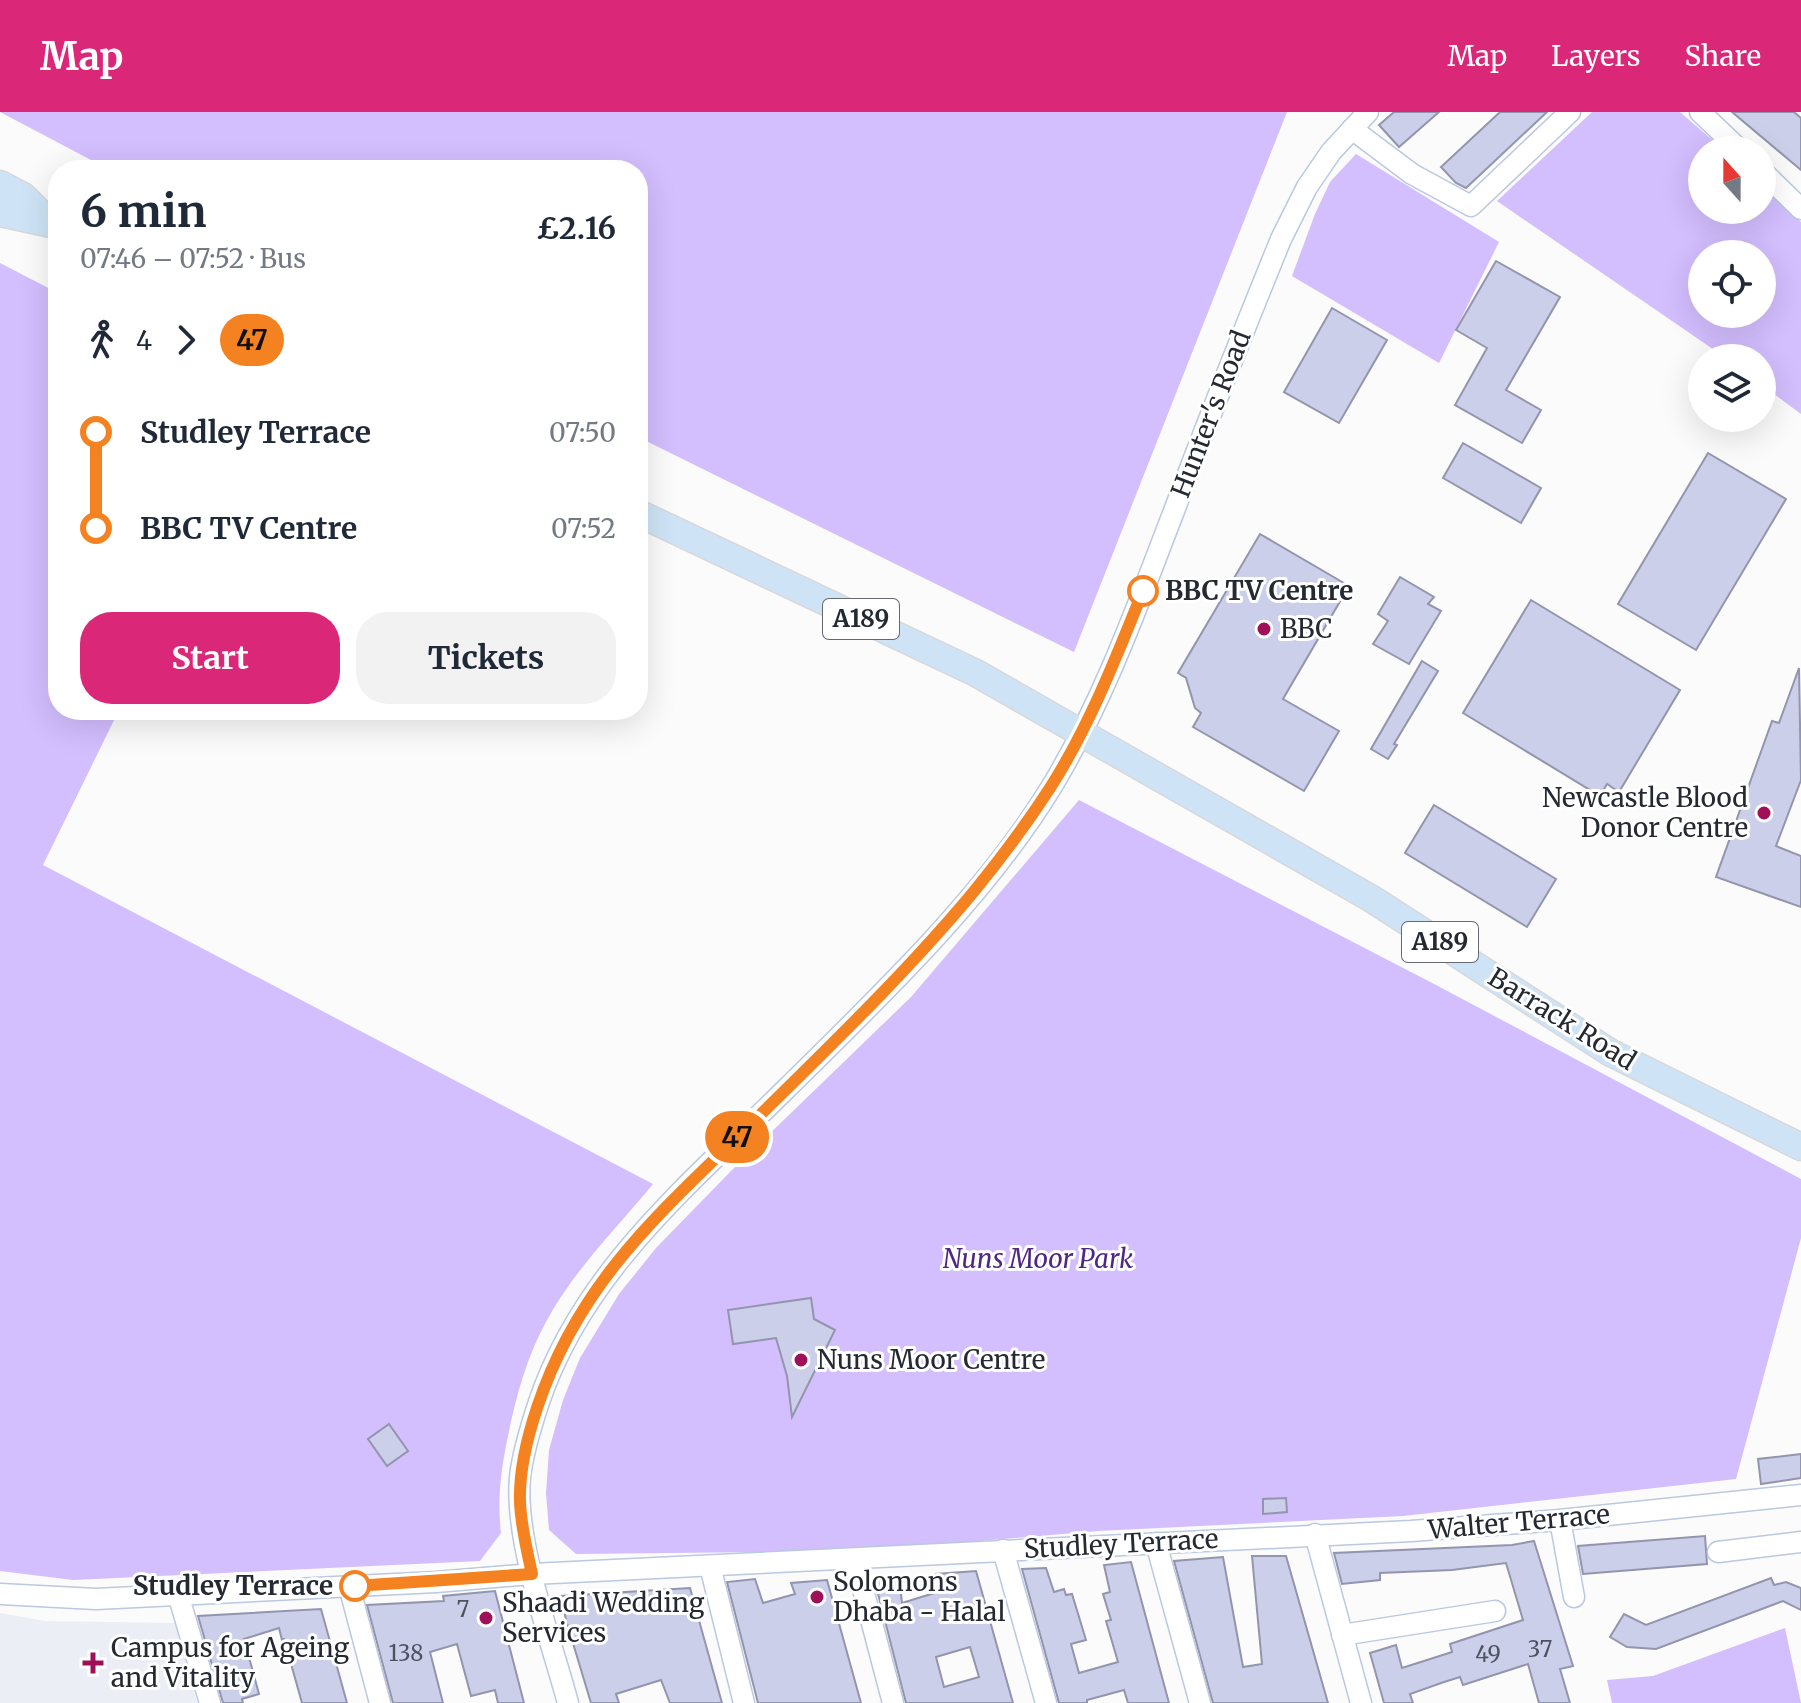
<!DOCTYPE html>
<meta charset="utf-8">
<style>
body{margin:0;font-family:Merriweather,serif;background:#f2f2f3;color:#1f2937;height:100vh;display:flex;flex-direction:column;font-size:30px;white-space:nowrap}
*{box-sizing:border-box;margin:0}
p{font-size:26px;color:#747a83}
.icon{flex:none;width:44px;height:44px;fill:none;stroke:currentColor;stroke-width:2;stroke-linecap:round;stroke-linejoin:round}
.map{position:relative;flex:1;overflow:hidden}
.sheet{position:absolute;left:48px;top:48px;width:600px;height:560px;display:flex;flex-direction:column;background:#fff;border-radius:32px;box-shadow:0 8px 32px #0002}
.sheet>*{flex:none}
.badge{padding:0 16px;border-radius:26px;font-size:28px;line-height:52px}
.needle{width:52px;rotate:339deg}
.tools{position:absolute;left:1688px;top:24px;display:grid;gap:16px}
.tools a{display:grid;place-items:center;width:88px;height:88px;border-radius:50%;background:#fff;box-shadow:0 8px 32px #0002;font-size:40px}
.map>.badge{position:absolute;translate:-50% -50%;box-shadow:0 0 0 4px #fff}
.legs{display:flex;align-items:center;gap:12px;height:88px;padding:0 32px;font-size:26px}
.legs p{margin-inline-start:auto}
.summary{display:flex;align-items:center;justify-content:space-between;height:136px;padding:0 32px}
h1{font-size:44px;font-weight:700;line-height:60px}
.button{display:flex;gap:16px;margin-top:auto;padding:16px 32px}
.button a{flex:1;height:92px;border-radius:32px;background:#db2777;color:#fff;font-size:32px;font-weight:700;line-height:92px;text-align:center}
.button a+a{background:#f2f2f3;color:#1f2937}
ul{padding:0 32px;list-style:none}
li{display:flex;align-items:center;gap:28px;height:96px;font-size:30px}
li i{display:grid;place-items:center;width:12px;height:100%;margin:0 10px;background:currentColor}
li i::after{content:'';width:20px;height:20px;margin:-10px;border:6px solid;border-radius:50%;background:#fff}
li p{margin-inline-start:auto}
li:first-child i{background:linear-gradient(#0000 50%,currentColor 0)}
li:last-child i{background:linear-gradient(currentColor 50%,#0000 0)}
header{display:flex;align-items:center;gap:48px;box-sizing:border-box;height:112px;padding:0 40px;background:#db2777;color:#fff}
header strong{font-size:38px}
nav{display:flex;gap:44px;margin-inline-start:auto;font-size:28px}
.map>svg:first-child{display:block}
.built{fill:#ebeef5}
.green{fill:#d3befe;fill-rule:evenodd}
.building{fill:#cccfea;stroke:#9395ae;stroke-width:2;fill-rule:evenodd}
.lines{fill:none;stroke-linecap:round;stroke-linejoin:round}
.minor-casing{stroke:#bac8e0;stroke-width:23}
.major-casing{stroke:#d8d8da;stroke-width:29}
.minor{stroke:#fff;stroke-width:20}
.major{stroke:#cee4f6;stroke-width:26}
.line-1-casing{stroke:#fff;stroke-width:18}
.line-1{stroke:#f58220;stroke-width:12}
.stop-1-dot{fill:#fff;stroke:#f58220;stroke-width:4}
.poi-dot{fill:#a01059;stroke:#fff;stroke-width:3}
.labels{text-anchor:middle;stroke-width:6;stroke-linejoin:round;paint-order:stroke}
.number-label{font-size:22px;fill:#4e5260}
.shield{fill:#fff;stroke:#666970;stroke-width:2}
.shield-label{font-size:24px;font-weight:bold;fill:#242932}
.street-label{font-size:26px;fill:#242932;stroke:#fff}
.stop-label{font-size:26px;font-weight:bold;fill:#242932;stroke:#fff;text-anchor:start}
.poi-label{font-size:26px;fill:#242932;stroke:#fff;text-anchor:start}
.park-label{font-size:26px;font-style:italic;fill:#502883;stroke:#fff}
</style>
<header>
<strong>Map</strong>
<nav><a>Map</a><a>Layers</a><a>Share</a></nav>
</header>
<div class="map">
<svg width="1801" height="1591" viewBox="0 0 1801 1591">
<rect width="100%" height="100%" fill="#fbfbfb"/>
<!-- built -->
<path class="built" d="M0,1501L45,1509L175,1511L197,1591H0Z"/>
<!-- green -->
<g class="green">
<path d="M0,0H1287L1074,540L638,325V58H110Z"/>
<path d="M1592,0H1680L1724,38H1702V98H1762V72L1801,110V302L1762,273V246H1726L1497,89ZM1702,142H1762V202H1702Z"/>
<path d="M1356,42L1499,130L1439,251L1292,164L1315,102L1330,70Z"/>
<path d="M0,151L58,181V598H119L43,753L653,1072C617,1116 574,1158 547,1208C527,1244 516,1284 508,1324C501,1357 497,1387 501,1421L480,1449L73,1468L0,1459Z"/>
<path d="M1079,688L1436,873L1801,1067V1126L1736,1367L1403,1404L1098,1419L861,1439L576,1442L549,1418L546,1381L549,1338L563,1288L580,1246L619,1182L656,1136L731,1059L911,885Z"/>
<path d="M1785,1516L1801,1591H1612L1607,1568L1653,1564Z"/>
</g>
<!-- building -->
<g class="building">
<path d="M1394,0H1439L1399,35L1379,13Z"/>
<path d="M1500,0H1547L1466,76L1456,71L1441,55Z"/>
<path d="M1732,0H1794L1801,6V58Z"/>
<path d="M1496,149L1560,185L1506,278L1541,298L1522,331L1455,293L1487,236L1456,218Z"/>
<path d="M1332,196L1387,228L1339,311L1284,280Z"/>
<path d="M1463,331L1541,376L1521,411L1443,366Z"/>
<path d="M1708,341L1786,387L1696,538L1618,492Z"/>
<path d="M1260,422L1349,474L1283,587L1339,619L1304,679L1193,615L1201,601L1195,596L1186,566L1178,561Z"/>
<path d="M1400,465L1434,485L1428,492L1441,499L1409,552L1373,532L1388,509L1378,502Z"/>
<path d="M1531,488L1680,578L1619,680L1607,672L1600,684L1463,601Z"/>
<path d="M1422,549L1438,559L1394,632L1397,633L1388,647L1371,637Z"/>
<path d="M1799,556L1801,668L1776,734L1801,744V795L1716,765L1772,609L1779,611Z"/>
<path d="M1434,693L1556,767L1527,815L1405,741Z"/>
<path d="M811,1186L814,1207L835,1218L792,1305L787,1264L776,1226L733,1232L728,1198Z"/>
<path d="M389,1312L408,1339L387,1354L368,1327Z"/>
<path d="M1801,1342V1366L1761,1372L1758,1347Z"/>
<path d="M1286,1386L1287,1400L1263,1402V1387Z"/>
<path d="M1705,1424L1707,1452L1583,1462L1578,1434Z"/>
<path d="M1534,1429L1573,1554L1560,1557L1570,1591H1539L1528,1552L1463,1573L1460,1565L1444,1570L1410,1582L1413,1591H1384L1370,1541L1396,1533L1402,1556L1452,1540L1450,1532L1523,1508L1506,1451L1452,1458L1380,1461V1468L1342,1472L1334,1441L1512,1433Z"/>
<path d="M1252,1444H1286L1328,1591H1213L1174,1449L1223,1445L1243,1555L1262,1552Z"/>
<path d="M1131,1450L1169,1591H1128L1124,1578L1087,1588V1591H1059L1022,1457L1046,1456L1054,1480L1064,1477L1066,1483L1072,1482L1086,1528L1071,1532L1079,1561L1118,1550L1106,1509L1111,1508L1103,1482L1110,1480L1104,1453Z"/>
<path d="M976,1459L1013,1591H906L874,1466L899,1464L902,1491L941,1479L936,1462ZM970,1535L979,1565L944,1575L936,1545Z"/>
<path d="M1771,1466L1774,1473L1786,1470L1801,1476V1498L1783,1489L1656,1537L1627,1535L1610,1525L1624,1502L1646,1513Z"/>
<path d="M755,1467L763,1491L795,1482L791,1471L827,1468L861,1591H758L727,1470Z"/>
<path d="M690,1476L722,1591H670L661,1568L616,1582L619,1591H591L566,1508L561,1484Z"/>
<path d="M495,1479L524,1591H498L495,1578L471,1584L457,1532L430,1540L443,1591H393L367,1493L444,1489L443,1484Z"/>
<path d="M321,1497L347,1591H302L284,1527L282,1528L279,1516L244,1527L259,1582L242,1587L243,1591H223L198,1504Z"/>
</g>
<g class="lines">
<!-- minor casing -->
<g class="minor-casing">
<g id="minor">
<path d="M1700,0L1740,38"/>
<path d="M1352,17L1412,62L1471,94L1570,0"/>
<path d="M1762,59L1801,97"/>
<path d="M1560,1408L1574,1485"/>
<path d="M1315,1422L1361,1591"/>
<path d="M1156,1431L1200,1591"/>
<path d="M1003,1438L1046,1591"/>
<path d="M1718,1440L1801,1430"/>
<path d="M855,1447L893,1591"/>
<path d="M710,1454L744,1591"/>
<path d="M349,1474L380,1591"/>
<path d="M0,1482L96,1487L436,1470L532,1462L1411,1419L1560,1408L1801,1383"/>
<path d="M178,1482L210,1591"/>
<path d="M1342,1523L1495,1499"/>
<path d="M568,1591C551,1527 514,1430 520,1365C523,1339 531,1314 539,1290C583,1159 691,1071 786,977C879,885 984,786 1052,674C1104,588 1138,492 1174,399C1208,308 1244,218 1281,127L1307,75L1331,40L1368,0"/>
</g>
</g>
<!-- major casing -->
<g class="major-casing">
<g id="major">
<path d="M0,72L23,84L50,111"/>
<path d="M0,101L51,112"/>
<path d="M638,401L976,561L1372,787L1611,941L1801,1035"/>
</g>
</g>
<!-- minor -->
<use href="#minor" class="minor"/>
<!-- major -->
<use href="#major" class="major"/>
</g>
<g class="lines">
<!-- line-1 casing -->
<g class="line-1-casing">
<path id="line-1" d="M355,1474L532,1462C527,1438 521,1415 520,1390C519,1358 527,1326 537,1296C579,1169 661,1100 753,1010C828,936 904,863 971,783C999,749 1026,713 1050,676C1089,615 1116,546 1143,479"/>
</g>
<!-- line-1 -->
<use href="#line-1" class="line-1"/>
</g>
<!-- markers -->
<g class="stop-1-dot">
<circle cx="1143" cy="479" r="14"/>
<circle cx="355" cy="1474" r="14"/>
</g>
<g class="poi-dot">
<circle cx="1264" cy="517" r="8"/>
<circle cx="1764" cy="701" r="8"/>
<circle cx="801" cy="1248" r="8"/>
<circle cx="817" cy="1485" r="8"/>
<circle cx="486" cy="1506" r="8"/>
<path d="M89 1539h8v8h8v8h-8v8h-8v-8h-8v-8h8z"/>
</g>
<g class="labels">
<!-- number labels -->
<g class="number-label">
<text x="463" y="1505">7</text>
<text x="1540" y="1545">37</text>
<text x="406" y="1549">138</text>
<text x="1488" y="1550">49</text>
</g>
<!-- shield labels -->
<g class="shield">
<rect x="823" y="487" width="76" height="40" rx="6"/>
<rect x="1402" y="810" width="76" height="40" rx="6"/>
</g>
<g class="shield-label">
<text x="861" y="515">A189</text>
<text x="1440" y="838">A189</text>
</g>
<!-- street labels -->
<g class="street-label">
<text transform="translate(1211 302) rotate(-69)" y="9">Hunter's Road</text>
<text transform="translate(1562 907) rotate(32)" y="9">Barrack Road</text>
<text transform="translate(1519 1410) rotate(-5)" y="9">Walter Terrace</text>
<text transform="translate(1121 1432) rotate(-3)" y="9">Studley Terrace</text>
</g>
<!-- stop labels -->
<g class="stop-label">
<text x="1165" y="488">BBC TV Centre</text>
<text x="333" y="1483" text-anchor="end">Studley Terrace</text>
</g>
<!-- poi labels -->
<g class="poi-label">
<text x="1280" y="526">BBC</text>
<text x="1748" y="695" text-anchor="end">Newcastle Blood<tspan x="1748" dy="30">Donor Centre</tspan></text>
<text x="817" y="1257">Nuns Moor Centre</text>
<text x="833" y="1479">Solomons<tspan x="833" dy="30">Dhaba - Halal</tspan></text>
<text x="502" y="1500">Shaadi Wedding<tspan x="502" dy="30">Services</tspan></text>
<text x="111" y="1545">Campus for Ageing<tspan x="111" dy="30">and Vitality</tspan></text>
</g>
<!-- park labels -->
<g class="park-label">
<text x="1038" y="1156">Nuns Moor Park</text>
</g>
</g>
</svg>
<div class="tools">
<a><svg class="needle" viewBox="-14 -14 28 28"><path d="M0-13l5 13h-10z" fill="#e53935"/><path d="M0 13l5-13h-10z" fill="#747a83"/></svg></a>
<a><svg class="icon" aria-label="locate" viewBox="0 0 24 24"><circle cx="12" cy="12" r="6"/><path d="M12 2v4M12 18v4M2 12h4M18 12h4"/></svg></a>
<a><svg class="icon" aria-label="layers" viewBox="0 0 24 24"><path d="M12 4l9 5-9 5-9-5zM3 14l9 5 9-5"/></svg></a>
</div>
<b class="badge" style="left:737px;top:1025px;background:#f58220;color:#111">47</b>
<section class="sheet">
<div class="summary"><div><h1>6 min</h1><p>07:46 – 07:52 · Bus</p></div><b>£2.16</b></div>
<div class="legs"><svg class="icon" aria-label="walk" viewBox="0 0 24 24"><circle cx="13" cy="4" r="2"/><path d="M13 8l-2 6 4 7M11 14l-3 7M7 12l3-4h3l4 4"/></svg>4<svg class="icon" aria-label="forward" viewBox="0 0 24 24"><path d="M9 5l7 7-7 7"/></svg><b class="badge" style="background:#f58220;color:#111">47</b></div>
<ul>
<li><i style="color:#f58220"></i><b>Studley Terrace</b><p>07:50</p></li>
<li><i style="color:#f58220"></i><b>BBC TV Centre</b><p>07:52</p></li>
</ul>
<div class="button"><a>Start</a><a>Tickets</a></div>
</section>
</div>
